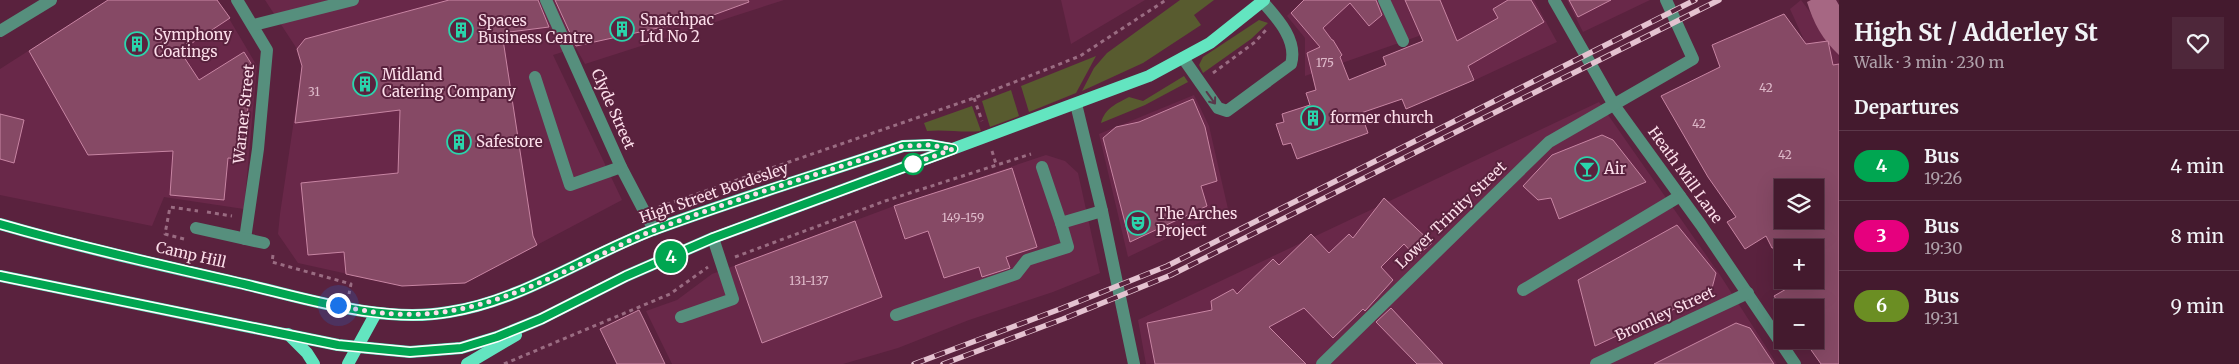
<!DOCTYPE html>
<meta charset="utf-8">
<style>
body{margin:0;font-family:Merriweather,serif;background:#4e273a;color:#f1f3f6;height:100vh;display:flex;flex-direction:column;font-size:19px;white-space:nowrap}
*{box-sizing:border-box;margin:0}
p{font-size:16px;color:#afa1aa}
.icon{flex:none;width:28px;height:28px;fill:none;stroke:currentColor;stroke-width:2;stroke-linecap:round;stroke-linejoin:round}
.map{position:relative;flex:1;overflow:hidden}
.drawer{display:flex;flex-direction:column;background:#441a2e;width:400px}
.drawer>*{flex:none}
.badge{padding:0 10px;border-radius:16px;font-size:18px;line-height:32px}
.fabs{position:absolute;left:1774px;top:179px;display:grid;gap:10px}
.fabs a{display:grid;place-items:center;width:50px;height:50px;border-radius:0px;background:#441a2e;box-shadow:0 5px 20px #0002,0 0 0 1px #5c384a;font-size:25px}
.you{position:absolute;width:25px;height:25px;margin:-12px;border:4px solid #fff;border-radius:50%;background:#1a73e8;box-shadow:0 0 0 8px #1a73e833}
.map>.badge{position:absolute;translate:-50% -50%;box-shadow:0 0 0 2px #fff}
h2{padding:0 15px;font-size:19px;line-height:45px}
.round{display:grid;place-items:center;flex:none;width:52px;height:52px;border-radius:0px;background:#4e273a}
.headline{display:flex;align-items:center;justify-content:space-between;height:85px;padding:0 15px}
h1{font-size:24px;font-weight:700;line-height:38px}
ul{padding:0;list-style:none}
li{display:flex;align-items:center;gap:15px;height:70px;padding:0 15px;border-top:1px solid #5c384a}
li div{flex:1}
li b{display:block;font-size:19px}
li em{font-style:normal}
li .badge{min-width:55px;font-weight:700;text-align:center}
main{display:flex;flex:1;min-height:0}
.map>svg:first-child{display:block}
.built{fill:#692849}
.green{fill:#585b2f}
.water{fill:#a66783}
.building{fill:#864965;stroke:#c885a3;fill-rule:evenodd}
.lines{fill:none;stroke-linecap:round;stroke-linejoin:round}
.path{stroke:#9a6c82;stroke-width:3;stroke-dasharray:4 4;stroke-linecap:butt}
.minor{stroke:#568f7d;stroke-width:12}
.major{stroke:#63e5c0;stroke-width:12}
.rail-casing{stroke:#e4c2d0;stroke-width:5.5}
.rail{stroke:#5a223e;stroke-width:4;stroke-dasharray:11;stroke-linecap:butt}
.oneway{stroke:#59384b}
.line-casing{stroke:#fff;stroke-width:11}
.line{stroke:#00a651;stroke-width:8}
.walk{stroke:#fcdeea;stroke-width:5;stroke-dasharray:0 9}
.stop-dot{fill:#fff;stroke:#00a651;stroke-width:2.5}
.labels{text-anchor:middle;stroke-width:4;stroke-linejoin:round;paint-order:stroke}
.number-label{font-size:12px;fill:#deb9c9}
.poi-label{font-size:15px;fill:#fcdeea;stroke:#5a223e;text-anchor:start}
.street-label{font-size:15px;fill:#fcdeea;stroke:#5a223e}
</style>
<main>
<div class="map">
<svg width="1839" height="364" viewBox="0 0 1839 364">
<rect width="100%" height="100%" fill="#5a223e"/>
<!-- built -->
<g class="built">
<path d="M108,0H218L257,66L244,209L164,197L152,226L0,195V69Z"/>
<path d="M265,0H784L585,64L576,48L553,55L622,200L465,283L402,286L298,263L278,234L280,214L302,66L297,49Z"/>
<path d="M1061,0H1145L1071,44Z"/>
<path d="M1303,0H1534L1557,42L1475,80L1450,25L1305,76V38L1287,16Z"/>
<path d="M1567,0H1650L1583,32Z"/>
<path d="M1801,0L1839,51V117L1790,9Z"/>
<path d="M1194,95L1209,126L1228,209L1128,257L1099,134Z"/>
<path d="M1599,102L1720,275L1777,364H1146L1138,320Z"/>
<path d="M1046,155L1065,161L1078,173L1100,273L1053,292L969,320L898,348L843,364H672L646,311L677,300L712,274L894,206Z"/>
</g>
<!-- green -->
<g class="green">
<path d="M1180,0H1214L1194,15L1201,25L1143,63L1082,91L1094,68L1107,53Z"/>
<path d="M1259,20L1268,23L1251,39L1203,73L1199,65L1203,57Z"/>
<path d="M1096,56L1076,93L1029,112L1021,86Z"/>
<path d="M1184,76L1188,82L1145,105L1101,123C1105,108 1116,104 1129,97L1143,101Z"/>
<path d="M1011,90L1019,116L990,127L982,101Z"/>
<path d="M972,106L981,131C962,133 945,129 927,131L924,123Z"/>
</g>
<!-- water -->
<path class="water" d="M1811,0H1836L1839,5V55C1822,39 1814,24 1807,2Z"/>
<!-- building -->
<g class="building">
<path d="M108,0H217L230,18L180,51L199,80L244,52L252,65L243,159L228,158L224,200L170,195L173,151L88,155L29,51Z"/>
<path d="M449,0H538L549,27L502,33L533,236L537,245L465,283L402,286L346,274L344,252L308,255L301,183L398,173L400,110L295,123L302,66L297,49L305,39Z"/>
<path d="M555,0H748L749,2L708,17L576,46Z"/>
<path d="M1304,0H1376L1382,15L1369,26L1350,3L1323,28L1332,40H1333L1342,55L1340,57L1349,80L1386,65L1383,57L1423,41L1405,0H1440L1457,41L1498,18L1493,9L1508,0H1531L1544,22L1468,66L1474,80L1406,109L1402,99L1361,113L1368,133L1297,159L1291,143L1283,145L1276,124L1284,122L1282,114L1310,105L1306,93L1316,90L1307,53L1320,47L1291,13Z"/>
<path d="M1569,0H1611L1578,17Z"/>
<path d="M1784,14L1806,44L1828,41L1833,65L1839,64V364H1821L1804,340H1815V308H1782L1774,296L1802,280H1815V248H1772L1766,236L1745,249L1727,222L1736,217L1708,177L1661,96L1720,67L1712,45ZM1782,188H1815V220H1782Z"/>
<path d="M1193,99L1205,127L1217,181L1201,186L1207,206L1130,242L1103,138L1116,127L1139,122Z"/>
<path d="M0,114L24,120L14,163L0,159Z"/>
<path d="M1602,135L1613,140L1646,182L1559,219L1551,198L1538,200L1523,186L1552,155Z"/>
<path d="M1012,168L1037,247L1006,257L1010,268L982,277L979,267L944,278L928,231L905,239L894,206Z"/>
<path d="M1384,198L1432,243L1416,257L1404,244L1381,267L1393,280L1365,311L1363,309L1333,338L1304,308L1269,327L1306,364H1155L1147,323L1212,310L1211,301L1233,289L1237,294L1273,259L1279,265L1311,234L1329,253L1349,234L1353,238Z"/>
<path d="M855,221L882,297L762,343L735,266Z"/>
<path d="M1677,225L1716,273L1711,292L1595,346L1578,280Z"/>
<path d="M1391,308L1443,364H1417L1376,322Z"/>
<path d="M639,310L644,320L665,364H617L600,329Z"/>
<path d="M1736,323L1750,328L1774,364H1654Z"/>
</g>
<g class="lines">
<!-- path -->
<g class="path">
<path d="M1213,73L1255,42L1266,30"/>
<path d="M974,98L982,121"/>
<path d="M992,151L996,164"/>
<path d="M659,207L974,98L1080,56L1166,0"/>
<path d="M207,212L232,216"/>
<path d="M184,239L165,234L170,207L198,211"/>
<path d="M273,255L272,262L351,284L349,294"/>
<path d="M735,257L885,201L1031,154"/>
<path d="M504,364L670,294L708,267"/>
</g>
<!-- minor -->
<g class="minor">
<path d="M237,0L267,50L258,149L245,239"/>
<path d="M546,0L621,167L654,230"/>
<path d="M1384,0L1403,41"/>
<path d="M1554,0L1614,105L1701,225L1795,364"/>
<path d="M254,25L353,0"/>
<path d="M0,31L51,0"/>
<path d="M1183,58L1218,108L1227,111L1291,64C1298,40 1277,18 1262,1"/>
<path d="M535,77L570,185L621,167"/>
<path d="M1076,104L1102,211L1134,364"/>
<path d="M1042,167L1061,223L1102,211"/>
<path d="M196,228L264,243"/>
<path d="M1523,290L1680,196"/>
<path d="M896,315L1016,274L1027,260L1068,247L1061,223"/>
<path d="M681,317L733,299L713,238"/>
<path d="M1322,364L1549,142L1693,59L1666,0"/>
<path d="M1596,364L1748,293"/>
</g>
<!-- major -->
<g class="major">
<path d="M0,224C79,247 160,265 239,283C306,298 381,324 449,312C524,300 586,255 656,229C737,199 820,174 903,146L929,145L951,149"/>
<path d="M0,276L338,345L410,352L461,348L497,337L541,319L626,276L713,238L1149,76L1210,43L1264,0"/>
<path d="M288,334L307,353L314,364"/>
<path d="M348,364L376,313"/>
<path d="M467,364L516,335"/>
</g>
<!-- rail casing -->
<g class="rail-casing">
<g id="rail">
<path d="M914,364L1060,309L1167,266L1695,0"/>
<path d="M943,364L1063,319L1171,275L1719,0"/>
</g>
</g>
<!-- rail -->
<use href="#rail" class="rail"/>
</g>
<!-- one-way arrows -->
<defs><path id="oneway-shaft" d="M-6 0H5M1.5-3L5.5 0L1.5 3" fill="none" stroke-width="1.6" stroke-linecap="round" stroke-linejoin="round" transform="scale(1.25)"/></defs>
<use class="oneway" href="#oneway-shaft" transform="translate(1211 98) rotate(54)"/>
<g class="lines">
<!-- line casing -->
<g class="line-casing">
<path id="line" d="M0,224C77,246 156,264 235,282C301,297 382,324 449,312C524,300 586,255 656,229C737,199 820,174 903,146L929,145L953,149L713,238L626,276L541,319L497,337L461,348L410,352L338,345L0,276"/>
</g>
<!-- line -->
<use href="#line" class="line"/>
<!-- walk -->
<path class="walk" d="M338,305C440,331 506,299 596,257C615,248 635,237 655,230C736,198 820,174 903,146L929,145L953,149L913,164"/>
</g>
<!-- icons -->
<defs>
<g id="building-ring" transform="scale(1.25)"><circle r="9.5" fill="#5a223e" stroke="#2ad5ac" stroke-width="1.5"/><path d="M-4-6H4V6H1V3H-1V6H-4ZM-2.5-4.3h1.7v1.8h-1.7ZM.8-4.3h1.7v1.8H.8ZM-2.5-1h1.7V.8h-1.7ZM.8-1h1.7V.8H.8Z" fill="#2ad5ac"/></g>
<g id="bar-ring" transform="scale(1.25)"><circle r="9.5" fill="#5a223e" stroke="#2ad5ac" stroke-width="1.5"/><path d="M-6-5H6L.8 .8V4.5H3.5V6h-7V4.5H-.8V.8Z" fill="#2ad5ac"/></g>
<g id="theatre-ring" transform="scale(1.25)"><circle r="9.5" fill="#5a223e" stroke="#2ad5ac" stroke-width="1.5"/><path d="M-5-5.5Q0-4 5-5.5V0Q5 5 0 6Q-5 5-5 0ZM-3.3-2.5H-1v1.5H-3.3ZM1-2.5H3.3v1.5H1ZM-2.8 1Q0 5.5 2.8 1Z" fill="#2ad5ac"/></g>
</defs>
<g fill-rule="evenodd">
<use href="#building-ring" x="622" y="29"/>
<use href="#building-ring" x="461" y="30"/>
<use href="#building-ring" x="137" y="44"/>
<use href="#building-ring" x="365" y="84"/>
<use href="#building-ring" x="1313" y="118"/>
<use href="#building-ring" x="459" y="142"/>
<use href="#bar-ring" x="1587" y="169"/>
<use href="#theatre-ring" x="1138" y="223"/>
</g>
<!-- markers -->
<circle class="stop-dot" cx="913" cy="164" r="10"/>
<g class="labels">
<!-- number labels -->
<g class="number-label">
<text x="1325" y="67">175</text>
<text x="1766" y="92">42</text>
<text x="314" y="96">31</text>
<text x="1699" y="128">42</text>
<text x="1785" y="159">42</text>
<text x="963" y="222">149-159</text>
<text x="809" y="285">131-137</text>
</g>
<!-- poi labels -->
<g class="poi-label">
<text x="640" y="25">Snatchpac<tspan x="640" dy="17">Ltd No 2</tspan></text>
<text x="478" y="26">Spaces<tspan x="478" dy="17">Business Centre</tspan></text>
<text x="154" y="40">Symphony<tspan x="154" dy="17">Coatings</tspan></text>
<text x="382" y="80">Midland<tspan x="382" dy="17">Catering Company</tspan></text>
<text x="1330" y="123">former church</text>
<text x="476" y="147">Safestore</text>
<text x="1604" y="174">Air</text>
<text x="1156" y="219">The Arches<tspan x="1156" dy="17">Project</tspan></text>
</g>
<!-- street labels -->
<g class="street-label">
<text transform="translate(613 109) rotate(66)" y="5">Clyde Street</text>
<text transform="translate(244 114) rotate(-84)" y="5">Warner Street</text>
<text transform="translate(1685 175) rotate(54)" y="5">Heath Mill Lane</text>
<text transform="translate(714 193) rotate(-19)" y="5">High Street Bordesley</text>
<text transform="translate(1451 215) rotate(-44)" y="5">Lower Trinity Street</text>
<text transform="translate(191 255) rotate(13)" y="5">Camp Hill</text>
<text transform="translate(1665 314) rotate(-25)" y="5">Bromley Street</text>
</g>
</g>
</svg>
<div class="fabs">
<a><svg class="icon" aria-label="layers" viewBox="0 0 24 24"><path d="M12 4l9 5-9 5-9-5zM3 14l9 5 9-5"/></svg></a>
<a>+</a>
<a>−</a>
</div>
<div class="you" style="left:338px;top:305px"></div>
<b class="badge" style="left:671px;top:257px;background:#00a651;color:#fff">4</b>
</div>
<section class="drawer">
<div class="headline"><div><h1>High St / Adderley St</h1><p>Walk · 3 min · 230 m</p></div><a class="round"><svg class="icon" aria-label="heart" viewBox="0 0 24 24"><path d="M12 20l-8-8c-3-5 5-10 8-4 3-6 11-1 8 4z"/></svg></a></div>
<h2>Departures</h2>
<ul>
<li><span class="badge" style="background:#00a651;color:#fff">4</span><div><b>Bus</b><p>19:26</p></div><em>4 min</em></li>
<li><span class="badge" style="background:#e6007e;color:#fff">3</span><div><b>Bus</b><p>19:30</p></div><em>8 min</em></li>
<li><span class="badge" style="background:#6b8e23;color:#fff">6</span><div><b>Bus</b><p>19:31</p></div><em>9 min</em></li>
</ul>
</section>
</main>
